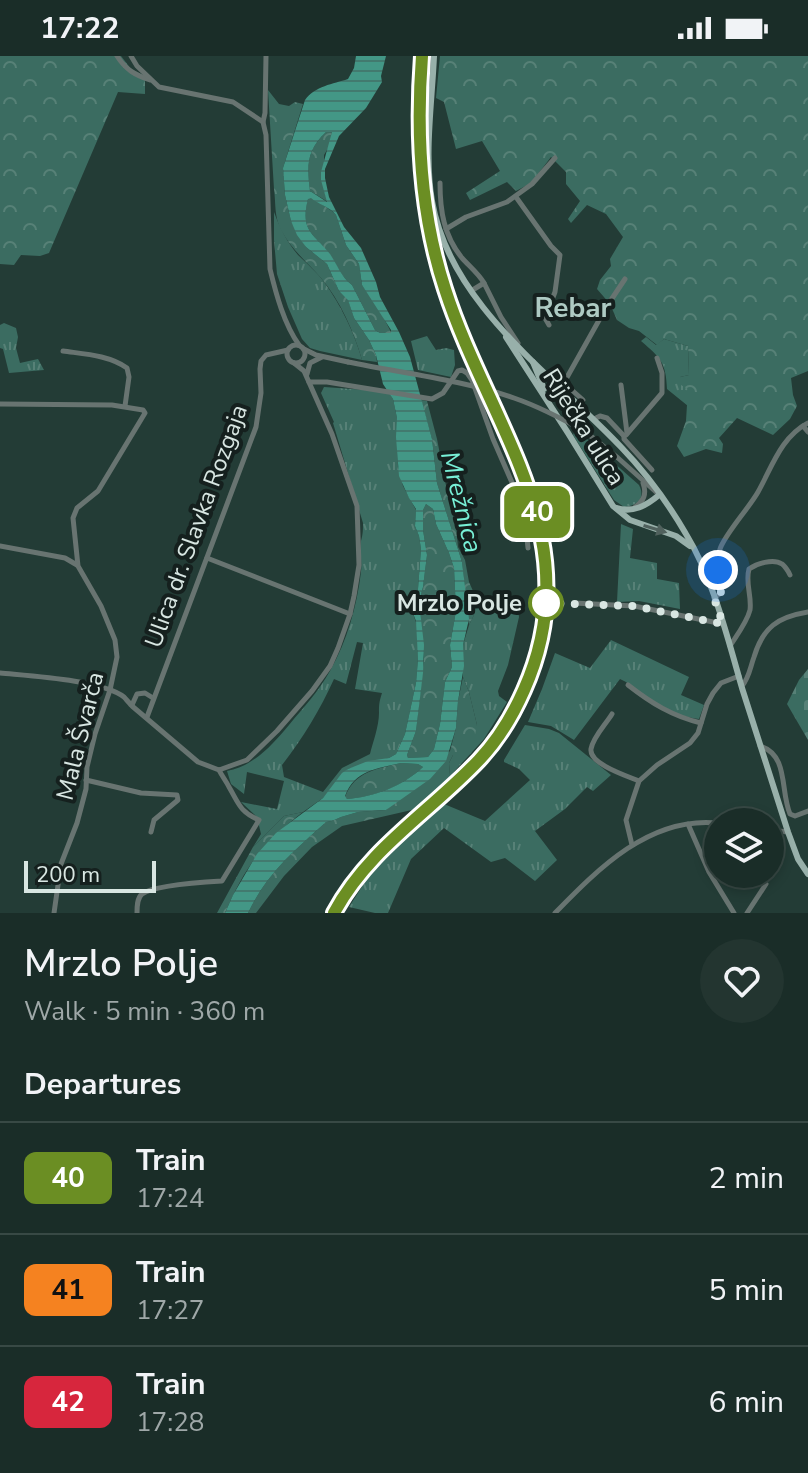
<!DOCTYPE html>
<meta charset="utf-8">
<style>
body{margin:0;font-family:"Nunito Sans",sans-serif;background:#233530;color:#f1f3f6;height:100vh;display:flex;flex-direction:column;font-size:30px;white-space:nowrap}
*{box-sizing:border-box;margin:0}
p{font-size:26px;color:#9fa8a8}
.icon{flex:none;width:44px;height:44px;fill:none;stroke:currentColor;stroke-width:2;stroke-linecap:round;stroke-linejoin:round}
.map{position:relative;height:857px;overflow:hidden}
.panel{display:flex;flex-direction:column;background:#1a2d28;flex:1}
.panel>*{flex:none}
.badge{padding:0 16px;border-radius:12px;font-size:28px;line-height:52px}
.tools{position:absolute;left:704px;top:752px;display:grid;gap:16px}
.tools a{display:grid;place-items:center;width:80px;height:80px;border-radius:50%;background:#1a2d28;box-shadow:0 4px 12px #0003,0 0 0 2px #384945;font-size:40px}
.scale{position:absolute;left:24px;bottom:20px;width:132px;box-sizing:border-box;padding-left:8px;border:4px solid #d8e6e2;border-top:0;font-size:22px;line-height:28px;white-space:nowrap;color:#d8e6e2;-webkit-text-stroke:6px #15201e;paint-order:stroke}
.you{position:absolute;width:40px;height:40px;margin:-20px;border:6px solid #fff;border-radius:50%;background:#1a73e8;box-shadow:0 0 0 12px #1a73e833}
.map>.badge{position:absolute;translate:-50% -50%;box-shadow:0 0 0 4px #fff}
h2{padding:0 24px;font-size:30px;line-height:72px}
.round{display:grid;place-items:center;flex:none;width:84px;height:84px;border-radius:42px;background:#233530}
.overview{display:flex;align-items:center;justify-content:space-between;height:136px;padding:0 24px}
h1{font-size:38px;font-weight:600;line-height:60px}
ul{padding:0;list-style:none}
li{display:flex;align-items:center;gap:24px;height:112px;padding:0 24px;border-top:2px solid #384945}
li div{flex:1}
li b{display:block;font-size:30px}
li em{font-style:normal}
li .badge{min-width:88px;font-weight:700;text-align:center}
.status{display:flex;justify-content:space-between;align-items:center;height:56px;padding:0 40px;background:#1a2d28;direction:ltr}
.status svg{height:22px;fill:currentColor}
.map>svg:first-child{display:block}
.grass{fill:url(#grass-tufts);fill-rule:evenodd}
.forest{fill:url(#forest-crowns)}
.cemetery{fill:url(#cemetery-stones)}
.water{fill:url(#water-rules);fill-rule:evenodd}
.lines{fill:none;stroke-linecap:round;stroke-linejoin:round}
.minor{stroke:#687471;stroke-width:5}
.major{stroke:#98b0aa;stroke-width:6}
.rail-casing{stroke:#9dafaa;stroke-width:5}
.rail{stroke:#15201e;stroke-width:2;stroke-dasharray:6;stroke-linecap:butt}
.minor-bridge{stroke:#687471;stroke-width:5}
.oneway{fill:#50615d}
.line-casing{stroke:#fff;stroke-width:18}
.line{stroke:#6b8e23;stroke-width:12}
.walk{stroke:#d8e6e2;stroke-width:8;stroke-dasharray:0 14.4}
.stop-dot{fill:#fff;stroke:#6b8e23;stroke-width:4}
.labels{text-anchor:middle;stroke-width:8;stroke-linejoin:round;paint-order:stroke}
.street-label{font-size:24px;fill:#d8e6e2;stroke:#15201e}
.stop-label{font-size:24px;font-weight:bold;fill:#d8e6e2;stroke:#15201e;text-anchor:end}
.water-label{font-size:26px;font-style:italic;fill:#78f0d7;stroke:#15201e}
.quarter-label{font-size:28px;font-weight:bold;fill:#aecac3;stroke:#15201e}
</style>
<div class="status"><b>17:22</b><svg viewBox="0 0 49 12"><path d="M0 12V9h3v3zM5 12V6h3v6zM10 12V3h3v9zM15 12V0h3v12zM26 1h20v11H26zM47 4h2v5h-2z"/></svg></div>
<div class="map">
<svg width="808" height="857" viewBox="0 0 808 857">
<defs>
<pattern id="grass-tufts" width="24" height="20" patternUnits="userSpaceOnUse" patternTransform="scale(2)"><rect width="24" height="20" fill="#3b6c61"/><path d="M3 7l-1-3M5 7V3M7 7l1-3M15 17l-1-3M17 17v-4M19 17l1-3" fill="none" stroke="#578177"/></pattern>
<pattern id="forest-crowns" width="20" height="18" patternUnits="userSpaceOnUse" patternTransform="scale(2)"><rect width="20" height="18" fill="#3b6c61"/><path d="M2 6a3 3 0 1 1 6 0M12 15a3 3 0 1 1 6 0" fill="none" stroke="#578177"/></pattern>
<pattern id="cemetery-stones" width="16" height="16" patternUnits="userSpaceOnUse" patternTransform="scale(2)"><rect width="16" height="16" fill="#3b6c61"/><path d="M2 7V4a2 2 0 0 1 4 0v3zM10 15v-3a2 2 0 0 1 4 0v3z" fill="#578177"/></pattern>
<pattern id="water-rules" width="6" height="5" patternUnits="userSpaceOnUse" patternTransform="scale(2)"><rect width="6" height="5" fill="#439786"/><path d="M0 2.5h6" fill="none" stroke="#427a6f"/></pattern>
</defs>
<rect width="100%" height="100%" fill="#233c36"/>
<!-- grass -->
<g class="grass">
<path d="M274,156C280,172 287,186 298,199C307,208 317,216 324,226C341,249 354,276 362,304L320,295L310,292L302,283L288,251L277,218L274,184Z"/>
<path d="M4,267L16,272L18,281L16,292L20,307L38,303L44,314L9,317L3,293L0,292V269Z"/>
<path d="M427,280L436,294L446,292L454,294L455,309L451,321L418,314L411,285Z"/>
<path d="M646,281L656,289L664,283L688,290L689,319L680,321L688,332V350L667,333C666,307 661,302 641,285Z"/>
<path d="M324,331L367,334L390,338L393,343L397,362L398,410L403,430L416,454L415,470L419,480L421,493L418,533L411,552L417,569L418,603L416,627L405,678L396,698L389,702L348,713L323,742L303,756L284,760L253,791L261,778L257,761L241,746L277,753L284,725L247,716L244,738L231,728L227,715C254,710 272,689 289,669C303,652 319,635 330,615C347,585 357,550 361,516C362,506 360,495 361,485C363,478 363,474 363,467L333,367L334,366L321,337ZM357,586L363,587L355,633L382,637C379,647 379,648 379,657C379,670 373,686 370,698L342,712L323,736L284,721L282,709C303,682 320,654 334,623L346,628Z"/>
<path d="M575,375L587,383L639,429C646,442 637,450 624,451L614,444L573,379Z"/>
<path d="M621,468L633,473L630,502L657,507V523L679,527L680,553L639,545L617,546Z"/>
<path d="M474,552L518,554L519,561L508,609L498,635L499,640L507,646L484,683L450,720L449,707L453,699L477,669L469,636L463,621V589L469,569L474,559Z"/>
<path d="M611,584L689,621L681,639L704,649L699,663C684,661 670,657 657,649C644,641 634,629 620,623L574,684L551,670L528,666L542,633L555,597L590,612Z"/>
<path d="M525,669L549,673L559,677L611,719L593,735L587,731L565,753L535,775L557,804L535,825L505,802L491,806L444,772L411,803L388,857H375L349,851L379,804L444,748L485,765L530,724L519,713L504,706V704Z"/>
</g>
<!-- forest -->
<g class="forest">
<path d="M0,0H121L131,13L145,20V38L118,36L49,197L40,200L21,199L14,209L0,208Z"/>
<path d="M440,0H808V315L791,322L793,339L797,350L790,363L773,379L737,362L719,382L723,388L722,397L706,393L684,401L677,390L686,365L688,333L681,329L680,321L689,319L688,290L664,283L657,289L639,275L629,272L617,264L610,248L597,233L600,224L611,210L610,203L623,181L606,158L587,149L571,167L568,163L580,145L566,128V116L551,101L531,127L516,135L507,126L470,144L466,137L500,115L482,85L456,93L444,46L436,42Z"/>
<path d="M268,34L279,48L289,50L295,46L303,48L283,112L285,139L291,165L306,191L327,208L339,235L348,243L354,262L369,284L376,299L377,306L362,304C354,276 340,244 321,222C307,206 291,193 281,174C274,160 276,148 274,133C272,100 270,67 268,34Z"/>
<path d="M326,76H332L330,89L324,99V134L328,146L310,135C307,110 306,95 326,76Z"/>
<path d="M311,141C318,146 332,154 336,159L346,189L359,208L362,229L378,251L392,278L380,277L375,274L352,229C341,221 337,209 329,198C313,176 300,176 308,142Z"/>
<path d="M421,344L427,345L437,383L448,440L455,459L458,491L465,504L469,526L473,535L474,559L469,569L462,506L437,427L432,383Z"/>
<path d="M426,448L433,453L436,468L449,497L454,512L456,555L450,589L452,611L445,626L440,668L434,693L428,701L408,702L407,699L416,675L424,602L419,546L423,531L427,499L423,474V454Z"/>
<path d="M463,621L469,636L477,669L471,698L453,699L449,707L450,720L416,753L342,770L312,791L284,820L256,857H248C268,816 293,796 326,766L332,765L341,761L358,756L386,754L450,695L456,672L458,645Z"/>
<path d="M401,707L418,708L423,711C403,730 375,741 347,743L345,741C355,715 377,713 401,707Z"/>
<path d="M303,756C263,787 245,810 225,857H217L253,791L284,760Z"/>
</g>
<!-- cemetery -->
<path class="cemetery" d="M808,613V684L787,648L799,624Z"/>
<!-- water -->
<path class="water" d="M356,0H386L381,20L382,26L366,52L339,80L325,113V122L329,141L344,171L361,192L376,226L380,241L399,276L410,301L432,383L437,427L462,506L469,563L463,589L464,610L458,645L456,672L446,705L430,723L386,754L358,756L341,761L332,765L326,766C293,796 268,816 248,857H225L233,839L257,798L276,777L323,742L342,717L348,713L368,705L389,702L396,698L405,678L416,627L418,603L416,565L411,552L418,533L421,493L419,480L415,470L416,453L409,442L399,420L396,381L397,362L393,343L383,328L376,299L369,284L354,262L348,244L339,235L327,208L306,191L297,179L291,165L285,139L283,112L305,44C315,30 333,28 348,23L354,12ZM326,76H332L321,116V124L327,146L310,135C307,110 306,95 326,76ZM311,142C318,148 330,151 336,159L346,189L359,208L362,229L391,274V277H380L375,274L352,229C341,221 337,208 330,198C313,177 300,175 308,143ZM426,448L433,453L436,468L449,497L454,512L456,555L450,589L452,611L445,626L440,668L434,693L428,701L408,702L407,699L416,675L423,617L424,589L419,546L423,531L427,499L423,474V454ZM401,707L418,708L423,711C403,730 374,741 347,743L345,740C355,714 376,713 401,707Z"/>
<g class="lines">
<!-- minor -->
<g class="minor">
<path d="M117,0C126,14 135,19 150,24"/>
<path d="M131,0L137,10L159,31L233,46L263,66L266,79L270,213C276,238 284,268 299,289"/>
<path d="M263,66L265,57L266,0"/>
<path d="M440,127C440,155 444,180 462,202C469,210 478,217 484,227L471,235"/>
<path d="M516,141L551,190L560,199L555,236L545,262L549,269"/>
<path d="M446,173L466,161L507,146L532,128L555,102"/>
<path d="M484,227L501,261L518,287"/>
<circle cx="296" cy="298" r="9"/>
<path d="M304,293L316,299L348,306"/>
<path d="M63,295C84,298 109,299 127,312L129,321L125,350"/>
<path d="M307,318L310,307L322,301"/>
<path d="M309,326H327L432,343L443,337L458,315L462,314L467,317L472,324L493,383L524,454L528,492"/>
<path d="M565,328L583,344"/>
<path d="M621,329L627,377"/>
<path d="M561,332L607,250L625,223"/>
<path d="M0,348L112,349L143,354L145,357L98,435L77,452L73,462L78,510L101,550L115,584L117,601L110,634L95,678L87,711L86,733L77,767L61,808L54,857"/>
<path d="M594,363L600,360L607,362L624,380L626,379L662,337V317L657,302"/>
<path d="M803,370L808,376"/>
<path d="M587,377L618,402L656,436"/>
<path d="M624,380V383L652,414"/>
<path d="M634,452C644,445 647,438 643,427"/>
<path d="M0,490L65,502L77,509"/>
<path d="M207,502L350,558"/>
<path d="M714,542L721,537C721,522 715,508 720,493C725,478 749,452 758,436C772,411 781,381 808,367"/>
<path d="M574,547L634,550L723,568"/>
<path d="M730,590C737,579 747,566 750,554C752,540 745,527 749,513C756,508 773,502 782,508C784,509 789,516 790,519"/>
<path d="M0,617C30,620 102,624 124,641C125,642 131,649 132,650L198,706L219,714L247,704L277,675L312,635L330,610L338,592L350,558L354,540L359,509L357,450L332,378L304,315L294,307"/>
<path d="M628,629C651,647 672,660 701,667"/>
<path d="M742,630C749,622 750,612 754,601C763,571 778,561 808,556"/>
<path d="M132,649L137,638L145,637L153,642"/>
<path d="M612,658C606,668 593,681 591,693C589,708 627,720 639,725"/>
<path d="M147,661L256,371L261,337L260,313L261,305L266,299L288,294"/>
<path d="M760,690C789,699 780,735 790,758L795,760L808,755"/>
<path d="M86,724L141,737L177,739L178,744L154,764L151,776"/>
<path d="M688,768L709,816L734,857"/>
<path d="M770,774L788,776"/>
<path d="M632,789L626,764L639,725L657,709L690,687L698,677L707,648L713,637L721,627L739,620"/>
<path d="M137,857C137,851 137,842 142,838C154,829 205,826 222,825L259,764C240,756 239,748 229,731C226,725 222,720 219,714"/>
<path d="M555,857C599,812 650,760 718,767"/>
<path d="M747,857L766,828"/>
</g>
<!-- major -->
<g class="major">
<path d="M434,0C432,46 424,99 432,145C450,249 553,319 621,391C646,417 668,447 686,478C713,522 728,583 742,632C757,680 773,728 788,776L798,803L808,818"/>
<path d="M506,281L568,377L613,450L630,464L676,480L690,490"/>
<path d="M533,306L544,333"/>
<path d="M616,452C633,457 646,450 659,439"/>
</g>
<!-- rail casing -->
<g class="rail-casing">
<path id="rail" d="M334,857C365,798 420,759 468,715C539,648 560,547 536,455C510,380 471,310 445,235C420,159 416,79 422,0"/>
</g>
<!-- rail -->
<use href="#rail" class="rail"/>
<!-- minor-bridge -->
<path class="minor-bridge" d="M348,306C401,317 463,324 514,342C540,351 563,363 587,377"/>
</g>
<!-- one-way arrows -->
<defs><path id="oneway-solid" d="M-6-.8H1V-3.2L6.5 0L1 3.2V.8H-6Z" transform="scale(2)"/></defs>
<use class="oneway" href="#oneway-solid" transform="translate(655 473) rotate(17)"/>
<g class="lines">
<!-- line casing -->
<g class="line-casing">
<path id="line" d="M334,857C368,793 430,756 479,704C498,684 513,659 524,634C592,482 489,370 445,233C420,157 416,79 422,0"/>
</g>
<!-- line -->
<use href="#line" class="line"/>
<!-- walk -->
<path class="walk" d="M546,547L634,550L723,568L714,542L721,537L718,514"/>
</g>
<!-- markers -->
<circle class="stop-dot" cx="546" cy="547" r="16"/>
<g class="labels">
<!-- street labels -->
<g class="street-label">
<text transform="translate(584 371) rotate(58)" y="8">Riječka ulica</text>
<text transform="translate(196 470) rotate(-70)" y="8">Ulica dr. Slavka Rozgaja</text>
<text transform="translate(80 680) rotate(-76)" y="8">Mala Švarča</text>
</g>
<!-- stop labels -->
<g class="stop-label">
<text x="522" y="555">Mrzlo Polje</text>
</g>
<!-- water labels -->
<g class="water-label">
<text transform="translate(462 446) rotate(76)" y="9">Mrežnica</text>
</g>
<!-- quarter labels -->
<g class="quarter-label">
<text x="573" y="261">Rebar</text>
</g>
</g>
</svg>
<div class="tools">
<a><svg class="icon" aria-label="layers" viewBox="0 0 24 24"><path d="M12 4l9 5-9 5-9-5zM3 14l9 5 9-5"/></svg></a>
</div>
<div class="scale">200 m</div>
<div class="you" style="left:718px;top:514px"></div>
<b class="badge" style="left:537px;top:456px;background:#6b8e23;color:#fff">40</b>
</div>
<section class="panel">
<div class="overview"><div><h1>Mrzlo Polje</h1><p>Walk · 5 min · 360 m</p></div><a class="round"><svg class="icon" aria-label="heart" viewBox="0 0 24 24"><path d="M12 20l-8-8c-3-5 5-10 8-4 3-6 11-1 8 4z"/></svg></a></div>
<h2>Departures</h2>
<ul>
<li><span class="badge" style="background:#6b8e23;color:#fff">40</span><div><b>Train</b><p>17:24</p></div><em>2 min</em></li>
<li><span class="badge" style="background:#f58220;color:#111">41</span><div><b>Train</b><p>17:27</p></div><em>5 min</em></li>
<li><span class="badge" style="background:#d7263d;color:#fff">42</span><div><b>Train</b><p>17:28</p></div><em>6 min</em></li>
</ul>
</section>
